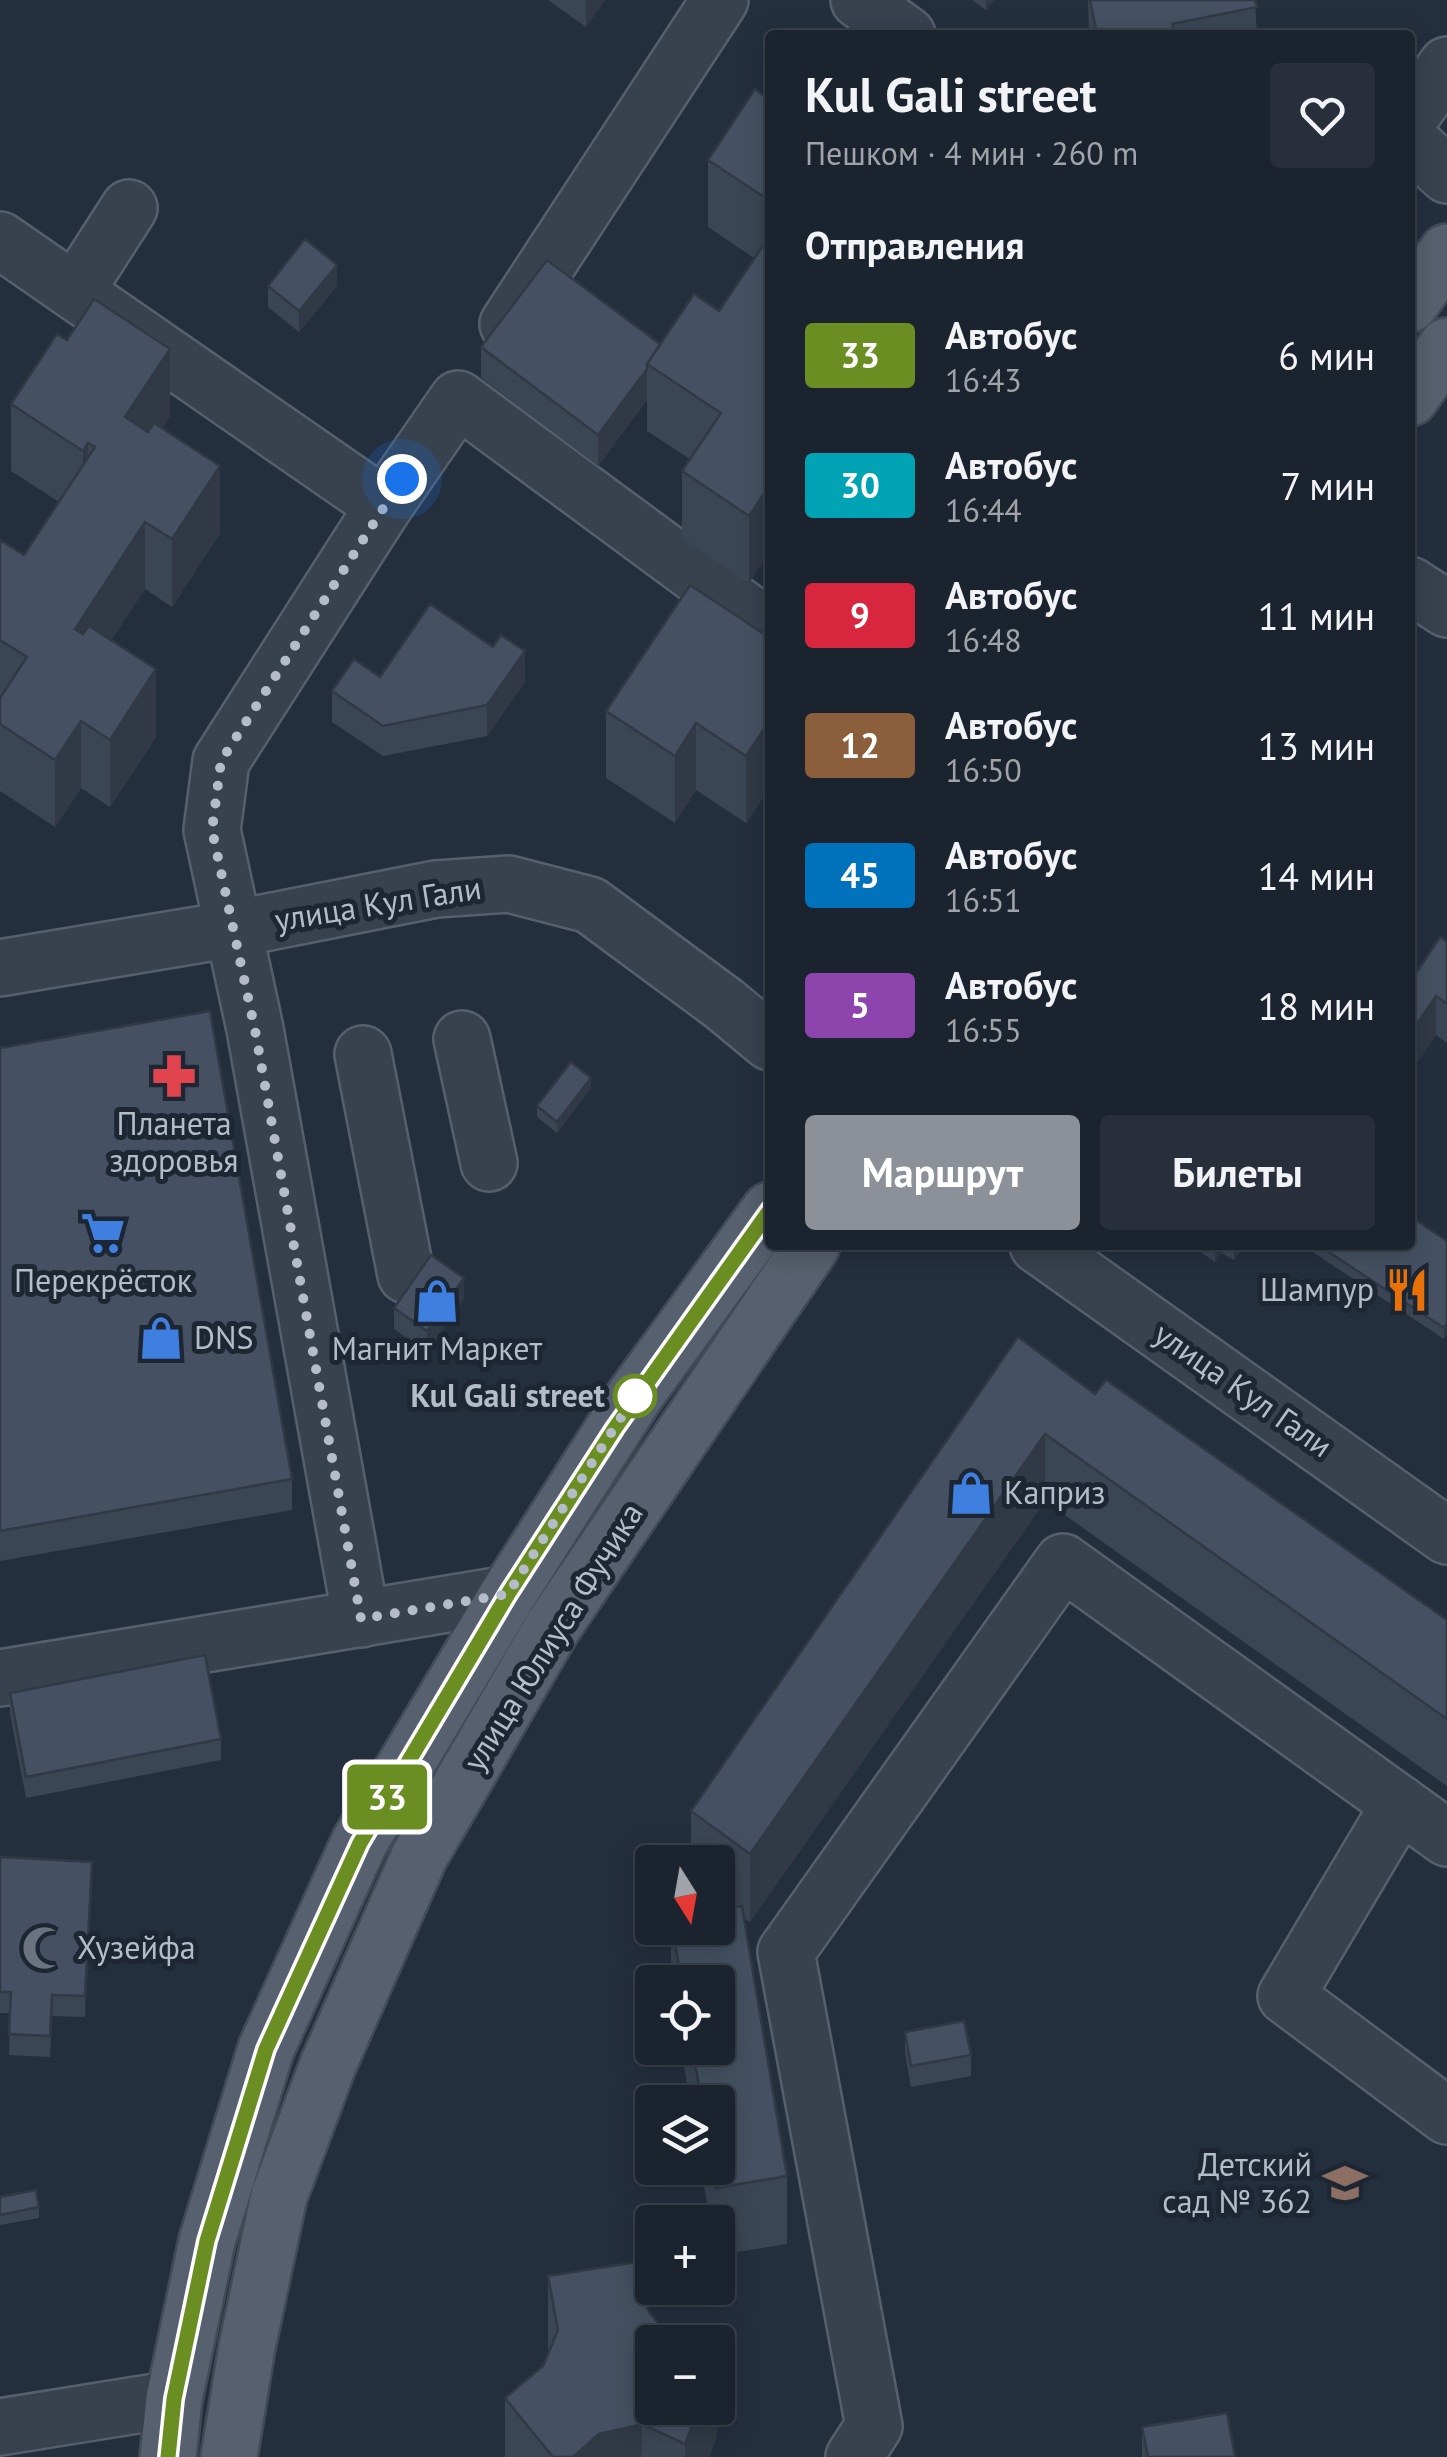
<!DOCTYPE html>
<html lang="ru">
<meta charset="utf-8">
<style>
body{margin:0;font-family:"PT Sans",sans-serif;background:#282f3a;color:#f1f3f6;height:100vh;display:flex;flex-direction:column;font-size:38px;white-space:nowrap}
*{box-sizing:border-box;margin:0}
p{font-size:32px;color:#a0a4aa}
.icon{flex:none;width:55px;height:55px;fill:none;stroke:currentColor;stroke-width:2;stroke-linecap:round;stroke-linejoin:round}
.map{position:relative;flex:1;overflow:hidden}
.details{position:absolute;left:765px;top:30px;width:650px;height:1220px;display:flex;flex-direction:column;background:#1b232e;border-radius:10px;box-shadow:0 5px 25px #0003,0 0 0 2px #39404a}
.details>*{flex:none}
.badge{padding:0 20px;border-radius:8px;font-size:35px;line-height:65px}
.needle{width:65px;rotate:169deg}
.tools{position:absolute;left:635px;top:1845px;display:grid;gap:20px}
.tools a{display:grid;place-items:center;width:100px;height:100px;border-radius:10px;background:#1b232e;box-shadow:0 5px 25px #0003,0 0 0 2px #39404a;font-size:50px}
.you{position:absolute;width:50px;height:50px;margin:-25px;border:8px solid #fff;border-radius:50%;background:#1a73e8;box-shadow:0 0 0 15px #1a73e833}
.map>.badge{position:absolute;translate:-50% -50%;box-shadow:0 0 0 5px #fff}
h2{padding:0 40px;font-size:38px;line-height:90px}
.round{display:grid;place-items:center;flex:none;width:105px;height:105px;border-radius:10px;background:#282f3a}
.overview{display:flex;align-items:center;justify-content:space-between;height:170px;padding:0 40px}
h1{font-size:48px;font-weight:700;line-height:75px}
.action{display:flex;gap:20px;margin-top:auto;padding:20px 40px}
.action a{flex:1;height:115px;border-radius:10px;background:#8c9099;color:#fff;font-size:40px;font-weight:700;line-height:115px;text-align:center}
.action a+a{background:#282f3a;color:#f1f3f6}
ul{padding:0;list-style:none}
li{display:flex;align-items:center;gap:30px;height:130px;padding:0 40px}
li div{flex:1}
li b{display:block;font-size:38px}
li em{font-style:normal}
li .badge{min-width:110px;font-weight:700;text-align:center}
.map>svg:first-child{display:block}
.lines{fill:none;stroke-linecap:round;stroke-linejoin:round}
.minor-casing{stroke:#565f6c;stroke-width:60}
.major-casing{stroke:#414a57;stroke-width:60}
.minor{stroke:#38414e;stroke-width:55}
.major{stroke:#56606e;stroke-width:55}
.wall{fill:#3b4654}
.shaded-wall{fill:#303945}
.building{fill:#455162;stroke:#303945;stroke-width:2.5}
.line-casing{stroke:#fff;stroke-width:22}
.line{stroke:#6b8e23;stroke-width:15}
.walk{stroke:#b4bcc9;stroke-width:10;stroke-dasharray:0 18}
.stop-dot{fill:#fff;stroke:#6b8e23;stroke-width:5}
.labels{text-anchor:middle;stroke-width:10;stroke-linejoin:round;paint-order:stroke}
.street-label{font-size:32px;fill:#b4bcc9;stroke:#1d2633}
.poi-label{font-size:32px;fill:#b4bcc9;stroke:#1d2633}
.stop-label{font-size:32px;font-weight:bold;fill:#b4bcc9;stroke:#1d2633;text-anchor:end}
</style>
<div class="map">
<svg width="1447" height="2457" viewBox="0 0 1447 2457">
<rect width="100%" height="100%" fill="#242f3e"/>
<g class="lines">
<!-- minor casing -->
<g class="minor-casing">
<g id="minor">
<path d="M859,0L907,35"/>
<path d="M1410,117L1447,65"/>
<path d="M1410,141L1447,175"/>
<path d="M0,240L384,506L221,761L212,830L255,1029L361,1619"/>
<path d="M75,292L129,208"/>
<path d="M508,324L720,0"/>
<path d="M384,506L458,399L770,629"/>
<path d="M1410,585L1447,609"/>
<path d="M0,968L233,929L436,889L509,884L590,905L724,1004L770,1042"/>
<path d="M462,1039L489,1163"/>
<path d="M363,1054L406,1275"/>
<path d="M1038,1245L1447,1536"/>
<path d="M0,1678L508,1594"/>
<path d="M1400,1804L1286,1996L1447,2116"/>
<path d="M0,2427L174,2399"/>
<path d="M854,2457L874,2426L786,1952L1063,1562L1447,1838"/>
</g>
</g>
<!-- major casing -->
<g class="major-casing">
<g id="major">
<path d="M1410,304L1447,252"/>
<path d="M1410,398L1447,346"/>
<path d="M168,2457L174,2399L207,2241L266,2049L359,1843L508,1594L636,1394L770,1210"/>
<path d="M229,2457L247,2347L279,2196L328,2065L419,1857L552,1628L812,1245"/>
</g>
</g>
<!-- minor -->
<use href="#minor" class="minor"/>
<!-- major -->
<use href="#major" class="major"/>
</g>
<!-- wall -->
<g class="wall">
<path d="M548,0H605L586,27Z"/>
<path d="M972,0H994L986,10Z"/>
<path d="M1088,0H1255L1257,35H1089Z"/>
<path d="M770,87V552L749,583L682,538V471L690,459L647,431V400L598,466L481,378V347L660,344L719,311L754,258L708,227V160L764,96Z"/>
<path d="M268,286H337L299,332L268,307Z"/>
<path d="M11,404L170,416L162,428L220,533L172,607L145,589L111,640L156,737L110,807L81,788L55,827L0,791V540L24,555L59,502L11,471Z"/>
<path d="M770,638V787L746,823L696,790L675,823L606,778V711Z"/>
<path d="M380,677L525,682L487,736L383,756L332,722V691Z"/>
<path d="M1447,942V1043L1436,1035L1410,1073V982Z"/>
<path d="M0,1048L292,1479V1510L0,1561Z"/>
<path d="M591,1088L557,1133L537,1117V1106Z"/>
<path d="M1447,1241L1444,1339L1302,1245H1410Z"/>
<path d="M1190,1245H1245L1234,1260L1221,1253L1215,1262Z"/>
<path d="M464,1299L427,1352L394,1329V1308Z"/>
<path d="M1018,1337L1095,1394L1447,1620V1786L1045,1501L750,1922L744,1918L787,2176V2244L718,2255V2222H710L701,2168H718V2102H690L681,2048H718V1982H671V1928H718L731,1908L718,1898V1862H691V1811Z"/>
<path d="M10,1693L221,1739V1760L26,1798L10,1714Z"/>
<path d="M0,1857L92,1883L85,2017L52,2016L50,2057L9,2055L10,2013H0Z"/>
<path d="M905,2032L971,2055V2076L911,2087L905,2053Z"/>
<path d="M0,2197L39,2207V2218L0,2225Z"/>
<path d="M548,2276L648,2310L717,2408V2436L709,2457H505V2398L543,2366L548,2355Z"/>
<path d="M1142,2427L1235,2457H1142Z"/>
</g>
<!-- shaded-wall -->
<g class="shaded-wall">
<path d="M586,0H605L586,27Z"/>
<path d="M986,0H994L986,10Z"/>
<path d="M337,265V286L299,332V311Z"/>
<path d="M170,349V416L125,484V417Z"/>
<path d="M647,369V400L598,466V435Z"/>
<path d="M88,443V510L83,518V451Z"/>
<path d="M220,466V533L172,607V539Z"/>
<path d="M770,485V552L749,583V516Z"/>
<path d="M145,522V589L75,696V629Z"/>
<path d="M525,651V682L487,736V705Z"/>
<path d="M156,669V737L110,807V740Z"/>
<path d="M770,720V787L746,823V756Z"/>
<path d="M81,721V788L55,827V760Z"/>
<path d="M696,723V790L675,823V756Z"/>
<path d="M1436,996V1035L1410,1073V1034Z"/>
<path d="M591,1078V1088L557,1133V1122Z"/>
<path d="M1219,1245H1221V1253L1215,1262V1251Z"/>
<path d="M1237,1245H1245L1234,1260V1250Z"/>
<path d="M464,1278V1299L427,1352V1331Z"/>
<path d="M1447,1323V1334L1444,1339V1328Z"/>
<path d="M1045,1434V1501L750,1922V1854Z"/>
<path d="M92,1862V1883L85,2017V1996Z"/>
<path d="M699,2408H717V2436L709,2457H685V2444Z"/>
<path d="M642,2424V2457H573L599,2434Z"/>
</g>
<!-- building -->
<g class="building">
<path d="M1090,0H1255L1257,7L1172,24L1175,35H1097Z"/>
<path d="M770,87V201L708,160L755,89L764,96Z"/>
<path d="M770,235V485L749,516L682,471L721,413L647,364L694,294L719,311Z"/>
<path d="M305,239L337,265L299,311L268,286Z"/>
<path d="M547,260L660,344L647,364V369L598,435L481,347Z"/>
<path d="M94,299L170,349L125,417L148,432L154,423L220,466L172,539L145,522L75,629L83,634L89,626L156,669L110,740L81,721L55,760L0,724V698L27,657L0,640V540L24,555L95,447L88,443L83,451L11,404L57,334L67,340Z"/>
<path d="M690,585L770,638V720L746,756L696,723L675,756L606,711Z"/>
<path d="M430,604L493,647L501,635L525,651L487,705L383,726L332,691L354,659L380,677Z"/>
<path d="M1440,937L1447,942V1004L1436,996L1410,1034V982Z"/>
<path d="M210,1011L292,1479L0,1531V1048Z"/>
<path d="M571,1062L591,1078L557,1122L537,1106Z"/>
<path d="M1410,1216L1447,1241V1323L1444,1328L1318,1245H1410Z"/>
<path d="M1206,1245H1219L1215,1251Z"/>
<path d="M431,1255L464,1278L427,1331L394,1308Z"/>
<path d="M1018,1337L1095,1394L1106,1380L1447,1620V1719L1045,1434L750,1854L691,1811Z"/>
<path d="M205,1655L221,1739L26,1777L10,1693Z"/>
<path d="M0,1857L92,1862L85,1996L52,1995L50,2036L9,2034L11,1992H0Z"/>
<path d="M742,1906L787,2176L716,2188L712,2168H718V2102H702L692,2048H718V1982H682L672,1928H718V1910Z"/>
<path d="M964,2021L971,2055L911,2066L905,2032Z"/>
<path d="M36,2190L39,2207L0,2215V2197Z"/>
<path d="M637,2262L648,2310L672,2341L676,2342H652V2408H699L685,2444L642,2424L599,2434L573,2457H553L505,2398L543,2366L558,2330L548,2276Z"/>
<path d="M1227,2413L1235,2457H1148L1142,2427Z"/>
</g>
<g class="lines">
<!-- line casing -->
<g class="line-casing">
<path id="line" d="M168,2457L174,2399L207,2241L266,2049L360,1843L508,1594L615,1428L770,1210"/>
</g>
<!-- line -->
<use href="#line" class="line"/>
<!-- walk -->
<path class="walk" d="M402,479L221,761L212,830L255,1030L361,1619L508,1594L636,1394L635,1396"/>
</g>
<!-- icons -->
<defs>
<g id="pharmacy-bare" transform="scale(3.45)"><path d="M-2-6h4v4h4v4h-4v4h-4v-4h-4v-4h4Z" fill="#e0444e" stroke="#1d2633" stroke-width="2.5" paint-order="stroke"/></g>
<g id="supermarket-bare" transform="scale(3.45)"><path d="M-6-5.5h2.5l.6 2H6L4.5 2H-2.5L-4.4-4H-6ZM-1.5 3.2a1.3 1.3 0 1 0 .1 0ZM3 3.2a1.3 1.3 0 1 0 .1 0Z" fill="#3f7fe0" stroke="#1d2633" stroke-width="2.5" paint-order="stroke"/></g>
<g id="restaurant-bare" transform="scale(3.45)"><path d="M-5-6h1v4h1v-4h1v4h1v-4h1v5L-1.5 .5V6h-2V.5L-5-1ZM5-6V6H3V1.5H1.5Q1.5-4 5-6Z" fill="#e8710a" stroke="#1d2633" stroke-width="2.5" paint-order="stroke"/></g>
<g id="shop-bare" transform="scale(3.45)"><path d="M-5-2.5h2.3a2.7 3.5 0 0 1 5.4 0H5L5.5 6h-11ZM-1.5-2.5h3a1.5 2.3 0 0 0-3 0Z" fill="#3f7fe0" stroke="#1d2633" stroke-width="2.5" paint-order="stroke"/></g>
<g id="mosque-bare" transform="scale(3.45)"><path d="M3.5-4.9A6 6 0 1 0 3.5 4.9A5 5 0 1 1 3.5-4.9Z" fill="#6b7280" stroke="#1d2633" stroke-width="2.5" paint-order="stroke"/></g>
<g id="school-bare" transform="scale(3.45)"><path d="M0-5L7-2L0 1L-7-2ZM-4 1L0 2.5L4 1V4Q0 6-4 4Z" fill="#8d6e63" stroke="#1d2633" stroke-width="2.5" paint-order="stroke"/></g>
</defs>
<g fill-rule="evenodd">
<use href="#pharmacy-bare" x="174" y="1076"/>
<use href="#supermarket-bare" x="103" y="1233"/>
<use href="#restaurant-bare" x="1407" y="1290"/>
<use href="#shop-bare" x="437" y="1301"/>
<use href="#shop-bare" x="161" y="1338"/>
<use href="#shop-bare" x="971" y="1493"/>
<use href="#mosque-bare" x="44" y="1948"/>
<use href="#school-bare" x="1345" y="2183"/>
</g>
<!-- markers -->
<circle class="stop-dot" cx="635" cy="1396" r="20"/>
<g class="labels">
<!-- street labels -->
<g class="street-label">
<text transform="translate(378 904) rotate(-9)" y="11">улица Кул Гали</text>
<text transform="translate(1243 1390) rotate(35)" y="11">улица Кул Гали</text>
<text transform="translate(553 1637) rotate(-58)" y="11">улица Юлиуса Фучика</text>
</g>
<!-- poi labels -->
<g class="poi-label">
<text x="174" y="1135">Планета<tspan x="174" dy="37">здоровья</tspan></text>
<text x="103" y="1292">Перекрёсток</text>
<text x="1374" y="1301" text-anchor="end">Шампур</text>
<text x="194" y="1349" text-anchor="start">DNS</text>
<text x="437" y="1360">Магнит Маркет</text>
<text x="1004" y="1504" text-anchor="start">Каприз</text>
<text x="77" y="1959" text-anchor="start">Хузейфа</text>
<text x="1312" y="2176" text-anchor="end">Детский<tspan x="1312" dy="37">сад № 362</tspan></text>
</g>
<!-- stop labels -->
<g class="stop-label">
<text x="605" y="1407">Kul Gali street</text>
</g>
</g>
</svg>
<div class="tools">
<a><svg class="needle" viewBox="-14 -14 28 28"><path d="M0-13l5 13h-10z" fill="#e53935"/><path d="M0 13l5-13h-10z" fill="#a0a4aa"/></svg></a>
<a><svg class="icon" aria-label="locate" viewBox="0 0 24 24"><circle cx="12" cy="12" r="6"/><path d="M12 2v4M12 18v4M2 12h4M18 12h4"/></svg></a>
<a><svg class="icon" aria-label="layers" viewBox="0 0 24 24"><path d="M12 4l9 5-9 5-9-5zM3 14l9 5 9-5"/></svg></a>
<a>+</a>
<a>−</a>
</div>
<div class="you" style="left:402px;top:479px"></div>
<b class="badge" style="left:387px;top:1797px;background:#6b8e23;color:#fff">33</b>
<section class="details">
<div class="overview"><div><h1>Kul Gali street</h1><p>Пешком · 4 мин · 260 m</p></div><a class="round"><svg class="icon" aria-label="heart" viewBox="0 0 24 24"><path d="M12 20l-8-8c-3-5 5-10 8-4 3-6 11-1 8 4z"/></svg></a></div>
<h2>Отправления</h2>
<ul>
<li><span class="badge" style="background:#6b8e23;color:#fff">33</span><div><b>Автобус</b><p>16:43</p></div><em>6 мин</em></li>
<li><span class="badge" style="background:#00a3b4;color:#fff">30</span><div><b>Автобус</b><p>16:44</p></div><em>7 мин</em></li>
<li><span class="badge" style="background:#d7263d;color:#fff">9</span><div><b>Автобус</b><p>16:48</p></div><em>11 мин</em></li>
<li><span class="badge" style="background:#8b5e3c;color:#fff">12</span><div><b>Автобус</b><p>16:50</p></div><em>13 мин</em></li>
<li><span class="badge" style="background:#0072bc;color:#fff">45</span><div><b>Автобус</b><p>16:51</p></div><em>14 мин</em></li>
<li><span class="badge" style="background:#8e44ad;color:#fff">5</span><div><b>Автобус</b><p>16:55</p></div><em>18 мин</em></li>
</ul>
<div class="action"><a>Маршрут</a><a>Билеты</a></div>
</section>
</div>
